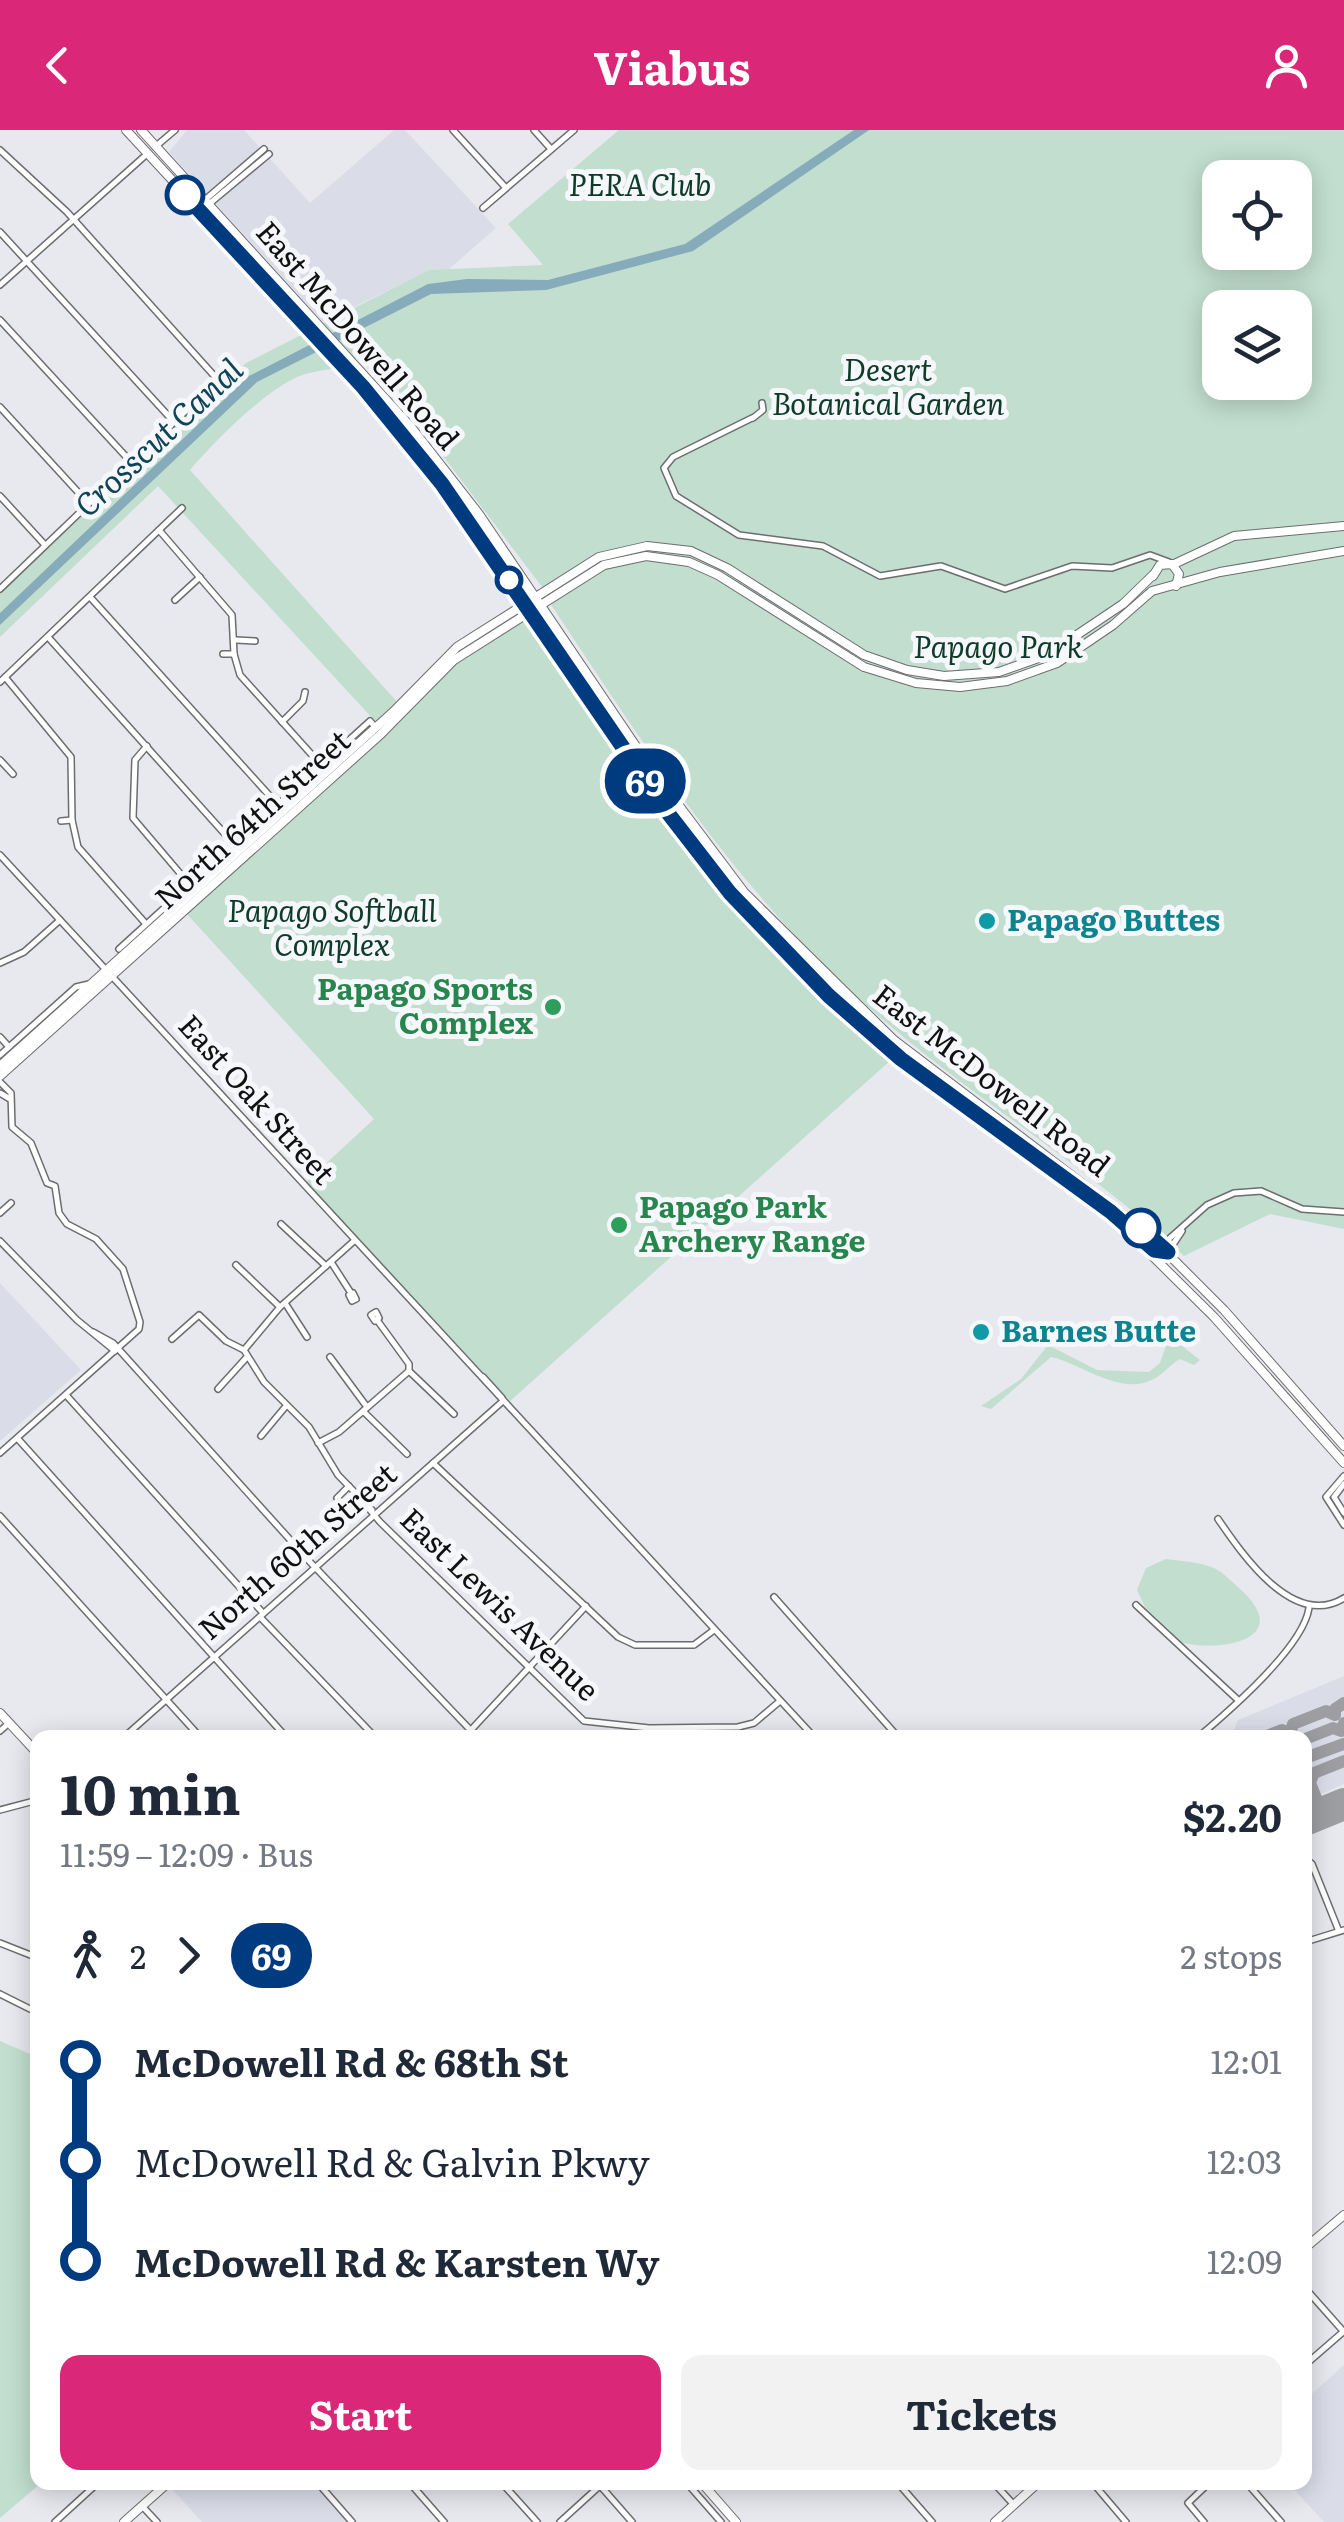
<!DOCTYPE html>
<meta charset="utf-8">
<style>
body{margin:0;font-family:Literata,serif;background:#f2f2f3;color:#1f2937;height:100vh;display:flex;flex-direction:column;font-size:38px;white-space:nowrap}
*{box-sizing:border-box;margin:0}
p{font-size:32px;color:#747a83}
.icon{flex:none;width:55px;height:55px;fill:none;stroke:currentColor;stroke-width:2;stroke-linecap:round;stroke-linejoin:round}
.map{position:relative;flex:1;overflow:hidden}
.details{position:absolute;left:30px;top:1600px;width:1282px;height:760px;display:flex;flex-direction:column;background:#fff;border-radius:20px;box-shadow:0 5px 25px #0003}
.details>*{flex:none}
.badge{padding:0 20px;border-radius:32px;font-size:35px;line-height:65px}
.tools{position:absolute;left:1202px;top:30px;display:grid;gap:20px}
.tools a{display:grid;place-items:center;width:110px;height:110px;border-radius:20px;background:#fff;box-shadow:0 5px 25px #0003;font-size:50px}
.map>.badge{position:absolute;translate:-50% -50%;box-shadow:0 0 0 5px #fff}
.legs{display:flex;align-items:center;gap:15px;height:110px;padding:0 30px;font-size:32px}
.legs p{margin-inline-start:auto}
.headline{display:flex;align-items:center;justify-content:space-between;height:170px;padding:0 30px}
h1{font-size:55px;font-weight:700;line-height:75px}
.primary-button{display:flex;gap:20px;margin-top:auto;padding:20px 30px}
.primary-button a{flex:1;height:115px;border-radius:20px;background:#db2777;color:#fff;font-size:40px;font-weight:700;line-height:115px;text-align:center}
.primary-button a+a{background:#f2f2f3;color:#1f2937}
ul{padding:0 30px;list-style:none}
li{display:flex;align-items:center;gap:35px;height:100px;font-size:38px}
li i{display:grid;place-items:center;width:15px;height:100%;margin:0 12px;background:currentColor}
li i::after{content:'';width:25px;height:25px;margin:-12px;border:8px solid;border-radius:50%;background:#fff}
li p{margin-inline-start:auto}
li:first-child i{background:linear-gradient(#0000 50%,currentColor 0)}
li:last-child i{background:linear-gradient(currentColor 50%,#0000 0)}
header{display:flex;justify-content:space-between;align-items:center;height:130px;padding:0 30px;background:#db2777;color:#fff;font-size:45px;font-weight:700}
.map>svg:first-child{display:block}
.built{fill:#dadde8}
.green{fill:#c1dece;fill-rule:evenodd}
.water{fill:#86abbb}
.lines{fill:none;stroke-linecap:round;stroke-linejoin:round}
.taxiway{stroke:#9c9ea1;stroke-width:12}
.runway{stroke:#9c9ea1;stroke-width:32}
.minor-casing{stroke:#6d6d71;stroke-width:8}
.major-casing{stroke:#6d6d71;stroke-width:10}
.minor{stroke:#fff;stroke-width:5}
.major{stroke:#fff;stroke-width:8}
.line-1-casing{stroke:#fff;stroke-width:22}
.line-1{stroke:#003b80;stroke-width:15}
.stop-1-dot{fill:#fff;stroke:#003b80;stroke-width:5}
.culture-dot{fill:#0f9aa8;stroke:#f6f7fb;stroke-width:4}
.leisure-dot{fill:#2e9e5b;stroke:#f6f7fb;stroke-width:4}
.labels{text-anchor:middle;stroke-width:10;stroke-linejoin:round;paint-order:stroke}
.park-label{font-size:30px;font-style:italic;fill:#0e3c28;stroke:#f6f7fb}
.street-label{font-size:30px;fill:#111112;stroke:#f6f7fb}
.culture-label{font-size:30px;font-weight:bold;fill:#0d838f;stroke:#f6f7fb;text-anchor:start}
.leisure-label{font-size:30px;font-weight:bold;fill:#27864d;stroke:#f6f7fb;text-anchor:end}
.water-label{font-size:32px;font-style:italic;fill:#0f4556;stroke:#f6f7fb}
</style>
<header><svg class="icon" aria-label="back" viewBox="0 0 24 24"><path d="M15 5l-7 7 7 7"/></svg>Viabus<svg class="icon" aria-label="person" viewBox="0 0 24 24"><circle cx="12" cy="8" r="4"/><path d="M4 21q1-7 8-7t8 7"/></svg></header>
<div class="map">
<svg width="1344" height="2392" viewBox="0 0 1344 2392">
<rect width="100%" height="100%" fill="#e8e9ee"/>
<!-- built -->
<g class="built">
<path d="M187,0H244L310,73L394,0H405L496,98L449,139L428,141L323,192L169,22Z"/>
<path d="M0,1153L81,1240L0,1311Z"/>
<path d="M1344,1546V1654L1305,1671V1608L1231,1607L1238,1590Z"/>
<path d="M1344,2235V2392H1324L1288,2353L1305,2352V2270Z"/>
<path d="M179,2352L314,2353L349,2392H202L172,2359Z"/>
</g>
<!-- green -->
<g class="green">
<path d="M619,0H1344V1099L1270,1084L1184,1126C1077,1027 950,955 844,855C726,743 641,611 552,476V470L446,330L359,227C340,240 331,238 309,243C273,251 214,312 190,340L407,583L458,530L530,488C597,590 663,694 743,786C789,838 840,883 892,929L509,1272L306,1052L374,989L187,784L386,603L158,356L0,507V459L218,250L222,255L246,233L429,140L543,135L508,94ZM1220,48H1295V122H1220ZM1220,178H1295V252H1220Z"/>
<path d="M1166,1195L1173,1209L1200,1230L1194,1235L1180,1229C1171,1234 1163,1244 1154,1249C1120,1267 1081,1233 1051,1227L991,1279L981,1276L1021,1249L1048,1215L1097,1240L1149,1242L1160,1233L1166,1216L1158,1200Z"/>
<path d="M1166,1429C1182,1431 1199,1432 1214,1438C1223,1442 1231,1451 1239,1458C1295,1508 1225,1522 1183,1513L1145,1477L1137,1460L1146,1438Z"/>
<path d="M0,1911L37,1927L41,2353L0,2388Z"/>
</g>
<!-- water -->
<path class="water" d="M854,0H869L693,121L546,160L431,164L257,252L0,495V483L249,246L428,154L467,149L548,150L685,114Z"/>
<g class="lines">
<!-- taxiway -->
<g class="taxiway">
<path d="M1262,1608L1282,1600L1290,1604L1293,1594L1326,1581L1335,1585V1579L1344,1573"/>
<path d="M1305,1609L1333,1598L1341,1601L1344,1593"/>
<path d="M1305,1628L1344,1614"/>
<path d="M1305,1648L1310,1652L1314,1643L1344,1631"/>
<path d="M1308,1648L1322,1683"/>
</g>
<!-- runway -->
<path class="runway" d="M1305,1690L1344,1674"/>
<!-- minor casing -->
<g class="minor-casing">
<g id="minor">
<path d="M453,0L506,58"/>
<path d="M534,0L551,19"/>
<path d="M155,17L175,0"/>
<path d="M0,20L67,82L218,250L0,459"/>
<path d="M206,69L264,19"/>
<path d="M209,74L269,24"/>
<path d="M483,78L574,0"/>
<path d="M0,102L174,292"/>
<path d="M0,155L147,24"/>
<path d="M0,190L131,332"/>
<path d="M0,277L88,373"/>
<path d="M752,288L673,327L664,338L676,366L739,405L823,416L880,446L941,436L1005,459L1072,436L1112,438L1150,425L1169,432"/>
<path d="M753,288L763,280L762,273"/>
<path d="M0,366L45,415"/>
<path d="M159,400L232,485L234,524L240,545L321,635"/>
<path d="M90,467L278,675"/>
<path d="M175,470L200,447"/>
<path d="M48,507L233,713"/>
<path d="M236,510L255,511"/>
<path d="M223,524H234"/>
<path d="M5,547L71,627L72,690L78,717L146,794"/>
<path d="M0,552L182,378"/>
<path d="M282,592L303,571L305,562"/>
<path d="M147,616L135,630L133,688L190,755"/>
<path d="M0,630L13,644"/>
<path d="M61,691L72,690"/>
<path d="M0,725L815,1608"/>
<path d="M119,819L370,591L376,598"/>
<path d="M0,833L24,822L60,790"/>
<path d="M0,907L9,917"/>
<path d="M0,925L76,857L89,854"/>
<path d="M0,952L11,963L12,997L31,1013L47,1053L55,1056L59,1083L67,1094L96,1109L123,1139L140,1192L139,1199L0,1323"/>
<path d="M0,963L10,969"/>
<path d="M0,1083L11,1073"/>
<path d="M281,1094L326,1136"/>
<path d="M0,1111L77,1190L115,1221"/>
<path d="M1161,1116L1207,1075L1234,1063L1261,1061L1302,1079L1344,1082"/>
<path d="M1168,1122L1182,1101"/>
<path d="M331,1132L351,1163"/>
<path d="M236,1135L280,1177"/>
<path d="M353,1163L356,1169L352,1171L349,1165Z"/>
<path d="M285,1173L307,1207"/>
<path d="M376,1182L379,1188L375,1191L371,1185Z"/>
<path d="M377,1190L409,1234V1241L454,1284"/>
<path d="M93,1202L113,1213L311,1433L478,1608"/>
<path d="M172,1209L199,1185L226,1211L244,1220L264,1252L309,1297L338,1345L372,1380"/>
<path d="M244,1220L280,1177L354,1111"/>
<path d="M330,1227L367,1277"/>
<path d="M483,1247L502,1268"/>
<path d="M218,1259L247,1227"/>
<path d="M66,1265L263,1483"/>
<path d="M363,1281L407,1324"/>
<path d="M261,1306L286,1276"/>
<path d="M18,1309L287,1608"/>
<path d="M318,1313L339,1302L409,1241"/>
<path d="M433,1333L618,1507L635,1515H694L714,1500"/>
<path d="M1344,1346L1326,1367L1344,1395"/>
<path d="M1344,1354L1334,1367L1344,1383"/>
<path d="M337,1368L349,1356"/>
<path d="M360,1368L380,1392L584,1591L649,1598L738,1597L754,1593L780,1571"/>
<path d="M0,1386L201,1608"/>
<path d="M1218,1389C1244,1427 1294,1499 1344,1468"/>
<path d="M774,1467L899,1608"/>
<path d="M1136,1475L1238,1570"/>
<path d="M260,1487L376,1608"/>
<path d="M471,1600L586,1476"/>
<path d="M0,1601L9,1593"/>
<path d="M123,1608L503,1271"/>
<path d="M1197,1608C1228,1582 1303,1518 1309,1478"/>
<path d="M0,1680L38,1670"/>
<path d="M1305,1728L1312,1734L1338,1799"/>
<path d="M1305,1812L1344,1800"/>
<path d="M0,1813L38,1828"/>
<path d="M0,1864L38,1883"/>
<path d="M1305,2158L1344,2202"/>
<path d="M1305,2235L1343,2202"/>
<path d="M317,2352L352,2392"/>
<path d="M409,2352L444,2392"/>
<path d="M501,2352L537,2392"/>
<path d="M597,2352L632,2392"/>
<path d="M686,2352L721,2392"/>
<path d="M897,2352L932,2392"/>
<path d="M993,2352L1014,2375"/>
<path d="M1092,2352L1126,2392"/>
<path d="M1246,2352L1281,2392"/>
<path d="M142,2376L157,2392"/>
<path d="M55,2392L99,2352"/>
<path d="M560,2392L604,2352"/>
<path d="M1204,2392L1188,2373L1210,2352"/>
</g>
</g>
<!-- major casing -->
<g class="major-casing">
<g id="major">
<path d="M126,0L363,257L442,354L668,683L731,763L877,909L1128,1102L1214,1187L1344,1333"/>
<path d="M141,0L411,297L479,384L650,637L744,762L894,910L1147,1103L1224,1180L1344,1316"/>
<path d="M1172,435L1234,406L1344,396"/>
<path d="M1153,446L1160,435L1172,434L1179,444L1176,456"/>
<path d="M0,936L393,582L457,517L599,427L647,416L691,421L727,438L864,525L907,540L944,546L999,542L1047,525L1123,474L1153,445"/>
<path d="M0,946L381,604L454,530L604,435L646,426L689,432L718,445L864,537L916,553L960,557L1007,551L1057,533L1113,495L1152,461L1220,442L1344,421"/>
<path d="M0,1583L38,1624"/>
<path d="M1305,2118L1344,2085"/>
<path d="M701,2352L736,2392"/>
<path d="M124,2392L169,2352"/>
<path d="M995,2392L1039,2352"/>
</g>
</g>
<!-- minor -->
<use href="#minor" class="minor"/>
<!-- major -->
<use href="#major" class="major"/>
</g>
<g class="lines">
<!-- line-1 casing -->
<g class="line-1-casing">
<path id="line-1" d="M185,65L363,257L442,354L668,683L730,763L829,866L901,929L1111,1082L1154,1120L1168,1122L1141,1098"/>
</g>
<!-- line-1 -->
<use href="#line-1" class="line-1"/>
</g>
<!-- markers -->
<g class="stop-1-dot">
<circle cx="185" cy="65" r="18"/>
<circle cx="509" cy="450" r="12"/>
<circle cx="1141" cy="1098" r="18"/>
</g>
<g class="culture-dot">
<circle cx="987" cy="791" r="10"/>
<circle cx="981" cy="1202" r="10"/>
</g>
<g class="leisure-dot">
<circle cx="553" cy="877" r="10"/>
<circle cx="619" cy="1095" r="10"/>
</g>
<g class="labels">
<!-- park labels -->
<g class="park-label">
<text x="640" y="66">PERA Club</text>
<text x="888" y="251">Desert<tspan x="888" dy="34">Botanical Garden</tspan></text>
<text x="998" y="528">Papago Park</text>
<text x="332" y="792">Papago Softball<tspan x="332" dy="34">Complex</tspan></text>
</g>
<!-- street labels -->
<g class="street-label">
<text transform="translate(357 206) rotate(49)" y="10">East McDowell Road</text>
<text transform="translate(253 690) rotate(-42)" y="10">North 64th Street</text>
<text transform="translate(991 951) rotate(38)" y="10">East McDowell Road</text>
<text transform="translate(256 970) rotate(48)" y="10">East Oak Street</text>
<text transform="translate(298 1422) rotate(-41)" y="10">North 60th Street</text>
<text transform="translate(499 1475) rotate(44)" y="10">East Lewis Avenue</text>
</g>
<!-- culture labels -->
<g class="culture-label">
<text x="1007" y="801">Papago Buttes</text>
<text x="1001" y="1212">Barnes Butte</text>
</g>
<!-- leisure labels -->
<g class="leisure-label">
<text x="533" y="870">Papago Sports<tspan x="533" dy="34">Complex</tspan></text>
<text x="639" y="1088" text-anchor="start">Papago Park<tspan x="639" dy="34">Archery Range</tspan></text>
</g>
<!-- water labels -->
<g class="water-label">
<text transform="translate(159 308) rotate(-43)" y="11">Crosscut Canal</text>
</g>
</g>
</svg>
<div class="tools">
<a><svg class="icon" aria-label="locate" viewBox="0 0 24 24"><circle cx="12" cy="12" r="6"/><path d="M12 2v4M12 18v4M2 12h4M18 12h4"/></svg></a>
<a><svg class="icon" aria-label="layers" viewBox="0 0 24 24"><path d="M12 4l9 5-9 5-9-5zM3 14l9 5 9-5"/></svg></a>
</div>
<b class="badge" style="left:645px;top:651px;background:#003b80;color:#fff">69</b>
<section class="details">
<div class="headline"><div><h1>10 min</h1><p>11:59 – 12:09 · Bus</p></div><b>$2.20</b></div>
<div class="legs"><svg class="icon" aria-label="walk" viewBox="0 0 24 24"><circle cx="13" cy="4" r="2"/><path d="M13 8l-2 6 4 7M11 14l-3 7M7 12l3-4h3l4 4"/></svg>2<svg class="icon" aria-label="forward" viewBox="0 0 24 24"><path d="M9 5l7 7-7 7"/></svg><b class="badge" style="background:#003b80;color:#fff">69</b><p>2 stops</p></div>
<ul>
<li><i style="color:#003b80"></i><b>McDowell Rd &amp; 68th St</b><p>12:01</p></li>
<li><i style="color:#003b80"></i><span>McDowell Rd &amp; Galvin Pkwy</span><p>12:03</p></li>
<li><i style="color:#003b80"></i><b>McDowell Rd &amp; Karsten Wy</b><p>12:09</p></li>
</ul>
<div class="primary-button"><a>Start</a><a>Tickets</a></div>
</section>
</div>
